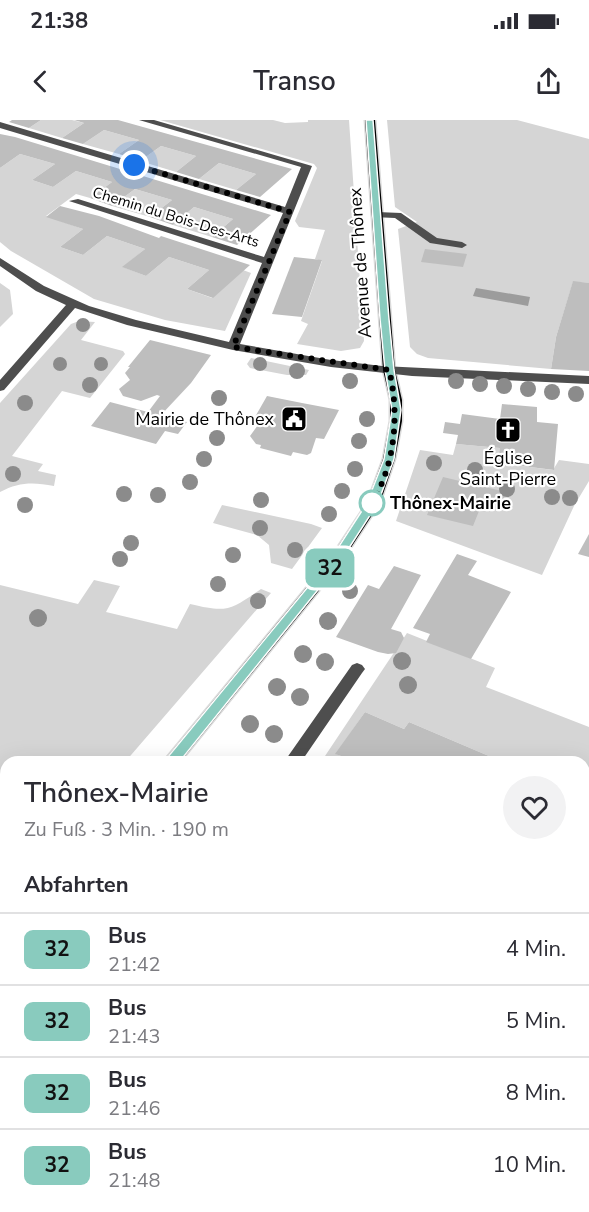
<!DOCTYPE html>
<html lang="de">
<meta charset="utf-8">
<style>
body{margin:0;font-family:"Nunito Sans",sans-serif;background:#f2f2f3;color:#2b2b33;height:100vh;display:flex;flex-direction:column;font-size:22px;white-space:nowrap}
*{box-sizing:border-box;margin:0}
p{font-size:20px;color:#7c7c81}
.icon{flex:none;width:33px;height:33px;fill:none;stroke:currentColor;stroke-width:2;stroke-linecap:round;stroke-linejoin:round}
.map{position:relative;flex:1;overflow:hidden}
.details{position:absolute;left:0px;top:636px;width:590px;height:456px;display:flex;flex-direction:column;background:#fff;border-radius:18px 18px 0 0;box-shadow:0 6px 24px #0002}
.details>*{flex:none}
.badge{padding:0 12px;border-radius:9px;font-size:21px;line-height:39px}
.you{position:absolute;width:30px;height:30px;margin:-15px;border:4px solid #fff;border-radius:50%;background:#1a73e8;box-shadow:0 0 0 9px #1a73e833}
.map>.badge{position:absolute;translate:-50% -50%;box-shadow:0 0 0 3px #fff}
h2{padding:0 24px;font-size:22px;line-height:54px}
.round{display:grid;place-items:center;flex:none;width:63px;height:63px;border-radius:32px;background:#f2f2f3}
.headline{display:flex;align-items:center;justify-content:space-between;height:102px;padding:0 24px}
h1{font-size:28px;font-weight:600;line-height:45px}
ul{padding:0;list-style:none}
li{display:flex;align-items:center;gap:18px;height:72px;padding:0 24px;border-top:2px solid #e1e1e2}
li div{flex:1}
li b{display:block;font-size:22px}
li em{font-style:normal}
li .badge{min-width:66px;font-weight:700;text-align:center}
.status{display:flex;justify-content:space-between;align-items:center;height:42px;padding:0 30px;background:#fff;direction:ltr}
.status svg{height:16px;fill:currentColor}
header{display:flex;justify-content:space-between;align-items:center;height:78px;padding:0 24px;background:#fff;font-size:27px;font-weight:600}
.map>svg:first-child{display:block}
.green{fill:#d5d5d5}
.water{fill:#9c9c9c}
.building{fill:#bebebe}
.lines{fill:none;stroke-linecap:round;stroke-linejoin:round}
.major-casing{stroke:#dbdbdb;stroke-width:3}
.minor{fill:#4e4e4e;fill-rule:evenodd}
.major{fill:#000;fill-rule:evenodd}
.tree{fill:#8b8b8b}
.line{fill:#89cbbe;stroke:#fff;stroke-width:1.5}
.walk{stroke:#000;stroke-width:6;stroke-dasharray:0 10.8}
.stop-dot{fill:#fff;stroke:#89cbbe;stroke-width:3}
.labels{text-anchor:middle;stroke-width:4.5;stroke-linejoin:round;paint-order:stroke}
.far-street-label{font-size:15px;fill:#000;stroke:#fff}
.street-label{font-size:18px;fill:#000;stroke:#fff}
.poi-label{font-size:18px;fill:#000;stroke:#fff;text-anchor:end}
.stop-label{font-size:18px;font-weight:bold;fill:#000;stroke:#fff;text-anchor:start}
</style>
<div class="status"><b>21:38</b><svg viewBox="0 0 49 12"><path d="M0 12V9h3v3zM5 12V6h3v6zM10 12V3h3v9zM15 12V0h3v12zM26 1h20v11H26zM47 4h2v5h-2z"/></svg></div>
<header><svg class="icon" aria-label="back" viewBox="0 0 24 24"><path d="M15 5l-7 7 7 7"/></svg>Transo<svg class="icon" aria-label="share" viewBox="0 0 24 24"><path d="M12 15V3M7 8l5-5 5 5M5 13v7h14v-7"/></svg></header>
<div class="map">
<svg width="589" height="1092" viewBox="0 0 589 1092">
<rect width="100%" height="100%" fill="#fff"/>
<!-- green -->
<g class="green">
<path d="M41,0H72L84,3L62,18L29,8Z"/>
<path d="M160,0H273L285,3L308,2V0H349L364,221L360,228L341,231L297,224L308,204L301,201L322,141L315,139L325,110L299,107L295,101L317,48L314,44Z"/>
<path d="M387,0H517L589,19V163L573,162L556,217L551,249L428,238L417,234L410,227L398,109L417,102L395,87Z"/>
<path d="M104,10L139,20L119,34L83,24Z"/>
<path d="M161,26L196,36L176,52L140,41Z"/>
<path d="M20,34L55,44L32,60L53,67L76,51L112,62L90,78L76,74L46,96L83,109L60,127L83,135L107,116L145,129L123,147L146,156L169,137L209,150L187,169L212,178L243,150L251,153L225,211L165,200L94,179L11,131L0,122V48Z"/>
<path d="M219,43L256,54L236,70L199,59Z"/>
<path d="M135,69L172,80L150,97L112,86Z"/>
<path d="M194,87L233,99L212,117L173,105Z"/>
<path d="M0,163L10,170L13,194L0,207Z"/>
<path d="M79,201L95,202L81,220L123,231L125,234L90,278L62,271L12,336L43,344L38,351L56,355L54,366C33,362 19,362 0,372V283L71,204Z"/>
<path d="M251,238L309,250L306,255H287L250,248L247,244Z"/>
<path d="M456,324L500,328L498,343L553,350L559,340L589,344V361L574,386L542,455L396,401L420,330L453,335Z"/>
<path d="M222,385L311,404L322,408L292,449L271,443L269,425L257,415L213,403Z"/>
<path d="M94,460L120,466L106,492L177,509L190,484C228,493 230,490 261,469L271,473L125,642H6V779L0,786V465L78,484Z"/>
<path d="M407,513L495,548L486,567L589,607V683L584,681V642H503L409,602L404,609L365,592L336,634L341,636L337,642H321Z"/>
<path d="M584,924L589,927V1042L584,1057Z"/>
<path d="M17,1086H572L570,1092H26Z"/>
</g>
<!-- water -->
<path class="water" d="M476,168L530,177L528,186L473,176Z"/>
<!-- building -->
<g class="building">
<path d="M12,0H41L29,8L9,2Z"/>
<path d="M74,0H118L292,49L260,77L236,70L256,54L219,43L199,59L176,52L196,36L161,26L140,41L119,34L139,20L104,10L83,24L62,18L84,3Z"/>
<path d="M0,14L15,17L271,95L237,125L212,117L233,99L194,87L173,105L150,97L172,80L135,69L112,86L90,78L112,62L76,51L53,67L32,60L55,44L20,34L0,48Z"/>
<path d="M60,86L99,96L159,118L161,116L250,145L213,178L187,169L209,150L169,137L146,156L122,147L145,129L107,116L83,135L60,127L83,109L46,97Z"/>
<path d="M425,129L467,134L463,147L421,142Z"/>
<path d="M294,137L322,140L302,197L272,194Z"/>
<path d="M573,161L589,163V251L551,249L556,217Z"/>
<path d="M150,220L211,235L191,263L161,295L187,302L178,314L165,311L156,324L91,306L110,282L148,292L160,276L157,275L141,281L123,276L119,269L130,260L125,253L130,247H128Z"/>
<path d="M267,276L302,283L339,290L324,319L316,318L311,333L307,335L293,332L291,336L260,328L261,325L256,324L250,316L258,305L251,304Z"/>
<path d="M502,284L537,287V302L558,304L554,350L497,343L500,328L456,324L458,315L443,313L445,302L460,304L462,294L500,299Z"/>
<path d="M443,357L506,372L499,391L486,388L484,392L479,391L473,406L427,395Z"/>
<path d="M589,414V437L578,434Z"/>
<path d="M457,434L477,441L468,455L511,472L471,539L426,522L430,514L413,508Z"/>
<path d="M394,446L421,455L391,509L401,512L404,518L396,533L388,534L378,532L336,517L368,465L379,469Z"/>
<path d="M365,592L404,609L409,602L503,642H337L341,636L335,634Z"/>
<path d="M584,681L589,683V776L584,774Z"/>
</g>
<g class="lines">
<!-- major casing -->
<g class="major-casing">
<g id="major">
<path d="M365,0H375L395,250L402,280V301L395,339L380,383L339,446L180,642H163L329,440L367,383L383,339L390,301V280L383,250Z"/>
<path d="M6,833V854L0,856V835Z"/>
</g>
</g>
<!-- minor -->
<g class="minor">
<path d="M139,0H154L312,46L240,224L331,240L382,246L589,256V264L412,256L331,247L233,230L127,205L75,188L4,270L0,271V260L66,185L36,171L0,146V138L44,166L89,186L136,200L229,222L262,143L69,81L78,79L264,137L283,93L0,8V2L285,87L301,47Z"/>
<path d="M377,92L401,93L437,118L462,122L467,125L462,128L430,123L395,98L373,97L372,95Z"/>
<path d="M357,543L362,545L365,549L362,553L301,642H284L352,545Z"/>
<path d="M584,847L589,849V866L584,864Z"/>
<path d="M6,1037V1063L0,1065V1039Z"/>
</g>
<!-- major -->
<use href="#major" class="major"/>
</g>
<!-- trees -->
<g class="tree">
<circle cx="83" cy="205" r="7"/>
<circle cx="60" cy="244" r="7"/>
<circle cx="101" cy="244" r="7"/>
<circle cx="260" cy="244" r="7"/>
<circle cx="297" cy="251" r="8"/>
<circle cx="350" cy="261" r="8"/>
<circle cx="456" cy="261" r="8"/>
<circle cx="480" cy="264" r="8"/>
<circle cx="90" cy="265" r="8"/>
<circle cx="504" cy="266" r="8"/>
<circle cx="528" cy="269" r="8"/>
<circle cx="552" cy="272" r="8"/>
<circle cx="576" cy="274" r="8"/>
<circle cx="219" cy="278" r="8"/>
<circle cx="25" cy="283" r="8"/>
<circle cx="367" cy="299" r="8"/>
<circle cx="217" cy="318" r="8"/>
<circle cx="359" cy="321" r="8"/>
<circle cx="204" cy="339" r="8"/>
<circle cx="434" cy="343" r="8"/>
<circle cx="355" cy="349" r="8"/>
<circle cx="475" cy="350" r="8"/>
<circle cx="13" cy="354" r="8"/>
<circle cx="190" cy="362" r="8"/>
<circle cx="507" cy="369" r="8"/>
<circle cx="342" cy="371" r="8"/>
<circle cx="124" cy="374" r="8"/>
<circle cx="158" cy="375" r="8"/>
<circle cx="552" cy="377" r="8"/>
<circle cx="570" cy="378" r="8"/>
<circle cx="261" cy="380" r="8"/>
<circle cx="25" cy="385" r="8"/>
<circle cx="329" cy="394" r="8"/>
<circle cx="260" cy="408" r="8"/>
<circle cx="131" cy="423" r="8"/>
<circle cx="295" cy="430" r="8"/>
<circle cx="233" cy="435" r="8"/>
<circle cx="120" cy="439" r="8"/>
<circle cx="218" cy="464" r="8"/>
<circle cx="350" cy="471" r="8"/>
<circle cx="258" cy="481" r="8"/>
<circle cx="38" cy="498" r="9"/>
<circle cx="328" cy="501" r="9"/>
<circle cx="303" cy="534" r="9"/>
<circle cx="402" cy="541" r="9"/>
<circle cx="325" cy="542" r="9"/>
<circle cx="408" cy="565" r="9"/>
<circle cx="277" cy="567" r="9"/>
<circle cx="300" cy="577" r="9"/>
<circle cx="250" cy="604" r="9"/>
<circle cx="274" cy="614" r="9"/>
</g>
<!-- line -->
<path class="line" d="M366,0H373L389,199L394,250L401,290L394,339L378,383L338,445L176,646L171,647L165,642L167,638L330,440L367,383L384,339L392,290L385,250L380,199Z"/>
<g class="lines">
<!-- walk -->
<path class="walk" d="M134,45L290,92L233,227L389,250C400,293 395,345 372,383"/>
</g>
<!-- icons -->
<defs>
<g id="civic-square" transform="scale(1.35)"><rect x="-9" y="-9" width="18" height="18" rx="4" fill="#000" stroke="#fff"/><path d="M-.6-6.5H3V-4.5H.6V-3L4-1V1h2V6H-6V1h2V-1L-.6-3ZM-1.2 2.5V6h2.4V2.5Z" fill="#fff"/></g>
<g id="church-square" transform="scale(1.35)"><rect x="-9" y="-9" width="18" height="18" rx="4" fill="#000" stroke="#fff"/><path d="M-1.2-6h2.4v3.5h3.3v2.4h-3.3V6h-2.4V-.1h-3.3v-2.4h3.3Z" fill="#fff"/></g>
</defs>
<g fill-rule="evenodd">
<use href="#civic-square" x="294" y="299"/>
<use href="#church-square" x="508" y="310"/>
</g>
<!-- markers -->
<circle class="stop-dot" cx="372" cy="383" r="12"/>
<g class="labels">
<!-- far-street labels -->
<g class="far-street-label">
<text transform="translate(176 97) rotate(17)" y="5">Chemin du Bois-Des-Arts</text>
</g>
<!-- street labels -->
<g class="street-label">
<text transform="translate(360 143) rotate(-94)" y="6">Avenue de Thônex</text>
</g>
<!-- poi labels -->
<g class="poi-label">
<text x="274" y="305">Mairie de Thônex</text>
<text x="508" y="344" text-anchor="middle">Église<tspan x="508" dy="21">Saint-Pierre</tspan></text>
</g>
<!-- stop labels -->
<g class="stop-label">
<text x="390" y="389">Thônex-Mairie</text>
</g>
</g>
</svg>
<div class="you" style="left:134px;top:45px"></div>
<b class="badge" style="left:330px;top:448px;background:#89cbbe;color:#111">32</b>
<section class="details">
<div class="headline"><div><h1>Thônex-Mairie</h1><p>Zu Fuß · 3 Min. · 190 m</p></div><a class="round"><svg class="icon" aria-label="heart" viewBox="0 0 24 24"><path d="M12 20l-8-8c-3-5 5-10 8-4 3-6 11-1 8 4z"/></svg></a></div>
<h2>Abfahrten</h2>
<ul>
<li><span class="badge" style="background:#89cbbe;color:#111">32</span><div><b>Bus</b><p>21:42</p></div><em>4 Min.</em></li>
<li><span class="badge" style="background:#89cbbe;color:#111">32</span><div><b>Bus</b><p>21:43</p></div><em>5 Min.</em></li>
<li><span class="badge" style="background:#89cbbe;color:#111">32</span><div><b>Bus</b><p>21:46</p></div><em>8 Min.</em></li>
<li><span class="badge" style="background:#89cbbe;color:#111">32</span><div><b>Bus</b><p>21:48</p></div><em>10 Min.</em></li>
</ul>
</section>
</div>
